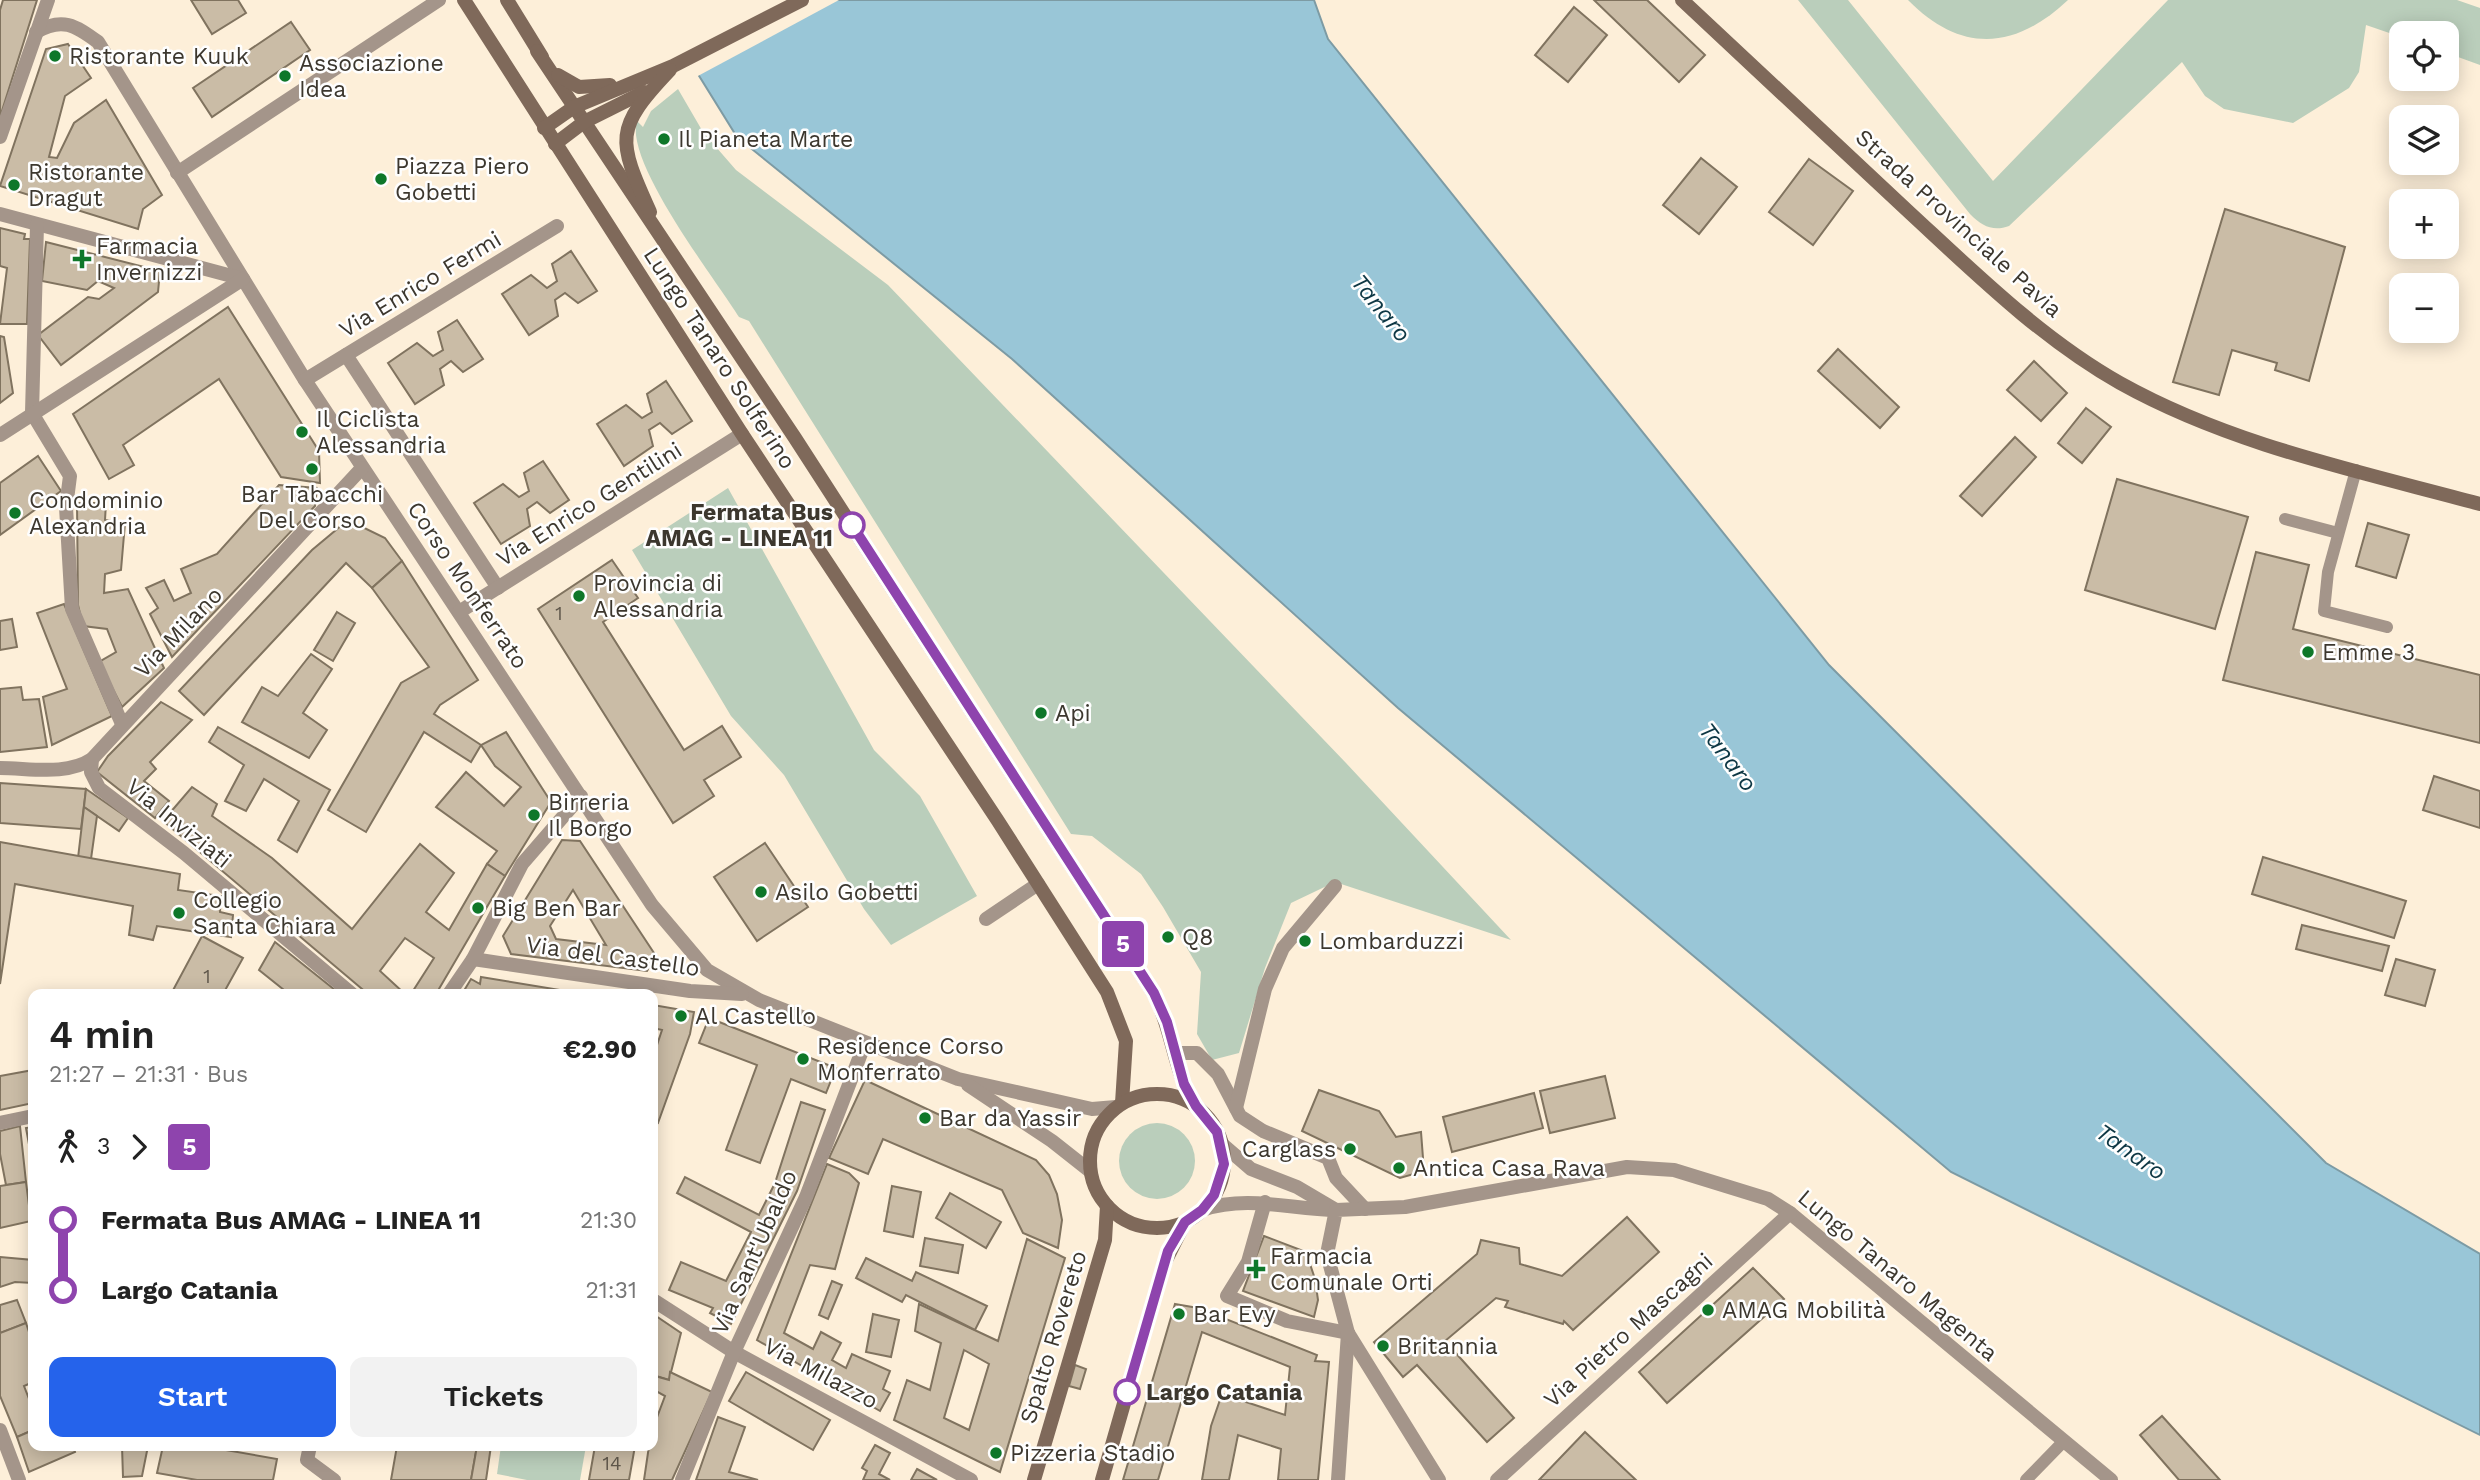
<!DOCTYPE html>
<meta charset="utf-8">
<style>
body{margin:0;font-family:"Work Sans",sans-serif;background:#f2f2f2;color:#222;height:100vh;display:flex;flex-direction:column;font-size:26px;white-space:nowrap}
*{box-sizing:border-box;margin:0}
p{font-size:23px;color:#767676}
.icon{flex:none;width:38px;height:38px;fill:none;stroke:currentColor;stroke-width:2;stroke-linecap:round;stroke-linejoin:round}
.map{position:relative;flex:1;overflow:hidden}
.sheet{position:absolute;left:28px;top:989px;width:630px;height:462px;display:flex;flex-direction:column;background:#fff;border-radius:14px;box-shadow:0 4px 18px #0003}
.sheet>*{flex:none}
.badge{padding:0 14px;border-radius:5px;font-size:24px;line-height:46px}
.controls{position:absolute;left:2389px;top:21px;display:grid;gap:14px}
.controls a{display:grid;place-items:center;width:70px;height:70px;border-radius:14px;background:#fff;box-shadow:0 4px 18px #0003;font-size:35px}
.map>.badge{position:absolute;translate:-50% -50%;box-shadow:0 0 0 4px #fff}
.legs{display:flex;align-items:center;gap:10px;height:77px;padding:0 21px;font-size:23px}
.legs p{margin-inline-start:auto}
.head{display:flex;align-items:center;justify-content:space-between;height:119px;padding:0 21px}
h1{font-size:38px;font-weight:600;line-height:52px}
.action{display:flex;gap:14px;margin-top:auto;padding:14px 21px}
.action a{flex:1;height:80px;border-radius:14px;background:#2563eb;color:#fff;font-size:28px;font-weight:600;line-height:80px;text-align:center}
.action a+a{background:#f2f2f2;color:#222}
ul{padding:0 21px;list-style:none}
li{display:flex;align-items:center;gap:24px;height:70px;font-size:26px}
li i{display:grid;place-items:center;width:10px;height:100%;margin:0 9px;background:currentColor}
li i::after{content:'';width:18px;height:18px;margin:-9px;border:5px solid;border-radius:50%;background:#fff}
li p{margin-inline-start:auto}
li:first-child i{background:linear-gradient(#0000 50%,currentColor 0)}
li:last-child i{background:linear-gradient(currentColor 50%,#0000 0)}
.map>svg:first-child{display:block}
.green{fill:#bacebb}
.water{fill:#99c6d7;stroke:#7d9ba4;stroke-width:2}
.pier{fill:#fdefd9}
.building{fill:#cabca6;stroke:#80735f;stroke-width:2;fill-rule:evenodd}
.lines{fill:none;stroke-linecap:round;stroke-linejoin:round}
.lane{stroke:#a4958a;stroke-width:12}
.street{stroke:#a4958a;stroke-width:14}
.secondary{stroke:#7f695a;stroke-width:14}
.line-1-casing{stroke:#fff;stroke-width:16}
.line-1{stroke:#8e44ad;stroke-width:10}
.poi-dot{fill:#0e7729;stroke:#fefefe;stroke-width:2.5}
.stop-1-dot{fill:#fff;stroke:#8e44ad;stroke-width:3.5}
.labels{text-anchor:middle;stroke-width:5;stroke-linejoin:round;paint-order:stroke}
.number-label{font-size:19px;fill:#60584c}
.poi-label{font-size:23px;fill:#3c372e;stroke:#fefefe;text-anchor:start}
.street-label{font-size:23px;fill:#3c372e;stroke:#fefefe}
.stop-label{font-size:23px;font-weight:bold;fill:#3c372e;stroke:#fefefe;text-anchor:end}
.water-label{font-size:24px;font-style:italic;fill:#0d3744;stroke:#fefefe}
</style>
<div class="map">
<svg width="2480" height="1480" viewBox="0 0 2480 1480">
<rect width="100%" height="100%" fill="#fdefd9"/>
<!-- green -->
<g class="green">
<path d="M1798,0H1848L1993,181L2168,0H2457L2480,8V65L2447,53L2446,33H2401V37L2366,25L2359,72L2349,88L2293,123L2224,109L2205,96L2182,62L2009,226C1993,232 1982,226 1970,214Z"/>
<path d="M1908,0H2068C2015,50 1961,54 1908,0Z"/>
<path d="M678,89L703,132L736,170L888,285L1346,763L1511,940L1335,882L1291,903L1265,968L1239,1053L1212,1060L1197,1034L1201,972L1163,907L1141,874L1092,836L1071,834L749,321L739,317C715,279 624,161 637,121L643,127L651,111Z"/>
<path d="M728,488L874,750L920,796L977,896L891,945L864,909L784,775L731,716L632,550Z"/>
<circle cx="1157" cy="1161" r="38"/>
<path d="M501,1446H586L580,1480H527L497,1474Z"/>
</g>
<!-- water -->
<path class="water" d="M652,0H1314L1328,39L1829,665L2326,1163L2480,1254V1435L1951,1172L1398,708L1012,359L737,137Z"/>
<!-- pier -->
<path class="pier" d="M648,0H839L696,77Z"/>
<!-- building -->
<g class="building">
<path d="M3,0H37L0,117V10Z"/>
<path d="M191,0H238L246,13L212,34Z"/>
<path d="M1594,0H1647L1705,55L1679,82Z"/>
<path d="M1574,7L1607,35L1568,82L1535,55Z"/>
<path d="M291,22L310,50L212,117L193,88Z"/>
<path d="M68,44L91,78L65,96L49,157L57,158L74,123L106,100L162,195L143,209L138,229L0,186L46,49Z"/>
<path d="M1701,158L1737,187L1699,234L1663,205Z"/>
<path d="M1809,159L1853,191L1813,245L1769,212Z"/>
<path d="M2225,209L2345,247L2309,381L2275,370L2277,363L2232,350L2219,395L2173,382Z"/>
<path d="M0,228L25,234L24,239H30L27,324H0L7,268L0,266Z"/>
<path d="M46,242L160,271L158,292L61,365L38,335L88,297L99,299L114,288L98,281L87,290L42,281Z"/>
<path d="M571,251L597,291L578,303L565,293L555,300L558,316L529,335L502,294L531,275L547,288L557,281L552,264Z"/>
<path d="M228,307L319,451L320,483L281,477L219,379L123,445L134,465L109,479L73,414Z"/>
<path d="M457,320L483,359L463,372L451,361L440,369L444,385L415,404L388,363L417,343L433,356L443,350L438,332Z"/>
<path d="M0,336L4,337L13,393L0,403Z"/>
<path d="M1838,349L1899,407L1880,428L1818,371Z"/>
<path d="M2034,361L2067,393L2041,421L2007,390Z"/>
<path d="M666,381L692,421L672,434L660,423L649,430L653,446L624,466L597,424L626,405L642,418L652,412L647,394Z"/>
<path d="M2086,408L2111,427L2082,463L2058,443Z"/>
<path d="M2015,437L2036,457L1982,516L1960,496Z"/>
<path d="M38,456L61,491L0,535V483Z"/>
<path d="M543,461L569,500L550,513L537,502L527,509L530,526L501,544L474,503L503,484L519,497L529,491L524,473Z"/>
<path d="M2117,479L2248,517L2215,629L2085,590Z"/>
<path d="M279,485L317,488L315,506L172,657L150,614L158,608L146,588L164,580L174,601L191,593L181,569L217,554Z"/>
<path d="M77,503H106L105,520L125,523L121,570L105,574L104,593L128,589L164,668L122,707L99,662L116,652L107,629L83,626L78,605Z"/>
<path d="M348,520L385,538L402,561L372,588L346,563L204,715L179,691L312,550Z"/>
<path d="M2368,523L2409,535L2396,578L2356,566Z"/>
<path d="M2256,552L2309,565L2293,629L2480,675V743L2223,680Z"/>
<path d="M612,560L638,598L603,622L684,750L722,726L741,757L704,780L714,796L673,823L538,609Z"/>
<path d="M402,561L478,680L440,705L434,714L481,745L471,762L424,732L366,832L328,810L401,683L429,667L372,588Z"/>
<path d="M64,604L112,716L52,745L43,697L67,689L37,613Z"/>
<path d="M337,612L355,623L333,661L314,650Z"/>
<path d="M12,619L17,647L0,650V621Z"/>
<path d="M311,654L332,669L303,713L327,730L309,758L242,722L262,687L278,696Z"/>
<path d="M21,687L23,700L39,699L47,747L0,752V689Z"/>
<path d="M161,702L192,720L150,762L156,769L144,781L169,801L155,818L97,772L108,756Z"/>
<path d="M218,727L330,790L297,852L278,840L299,801L264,779L246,811L225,801L244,765L209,742Z"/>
<path d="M506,732L551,802L505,876L487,864L497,851L436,807L466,772L504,806L521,787L495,766L481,745Z"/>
<path d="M2434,776L2480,791V828L2423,810Z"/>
<path d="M0,783L86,789L81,829L0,823Z"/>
<path d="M192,787L217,804L212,816L272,858L352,929L420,844L454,873L426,912L449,930L487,864L505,876L436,994H411L434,958L405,938L380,971L405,994H368L163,821Z"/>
<path d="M86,789L128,818L119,831L84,807Z"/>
<path d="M84,807L97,816L91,859L78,858Z"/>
<path d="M562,840L580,841L656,956L647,971L511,954L503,936ZM573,890L606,945L556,939L550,926Z"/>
<path d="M0,842L180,874L178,890L221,896L220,912L233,915L231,937L157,926L153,940L129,935L133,906L15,884L0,984Z"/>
<path d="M765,843L808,907L757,941L714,877Z"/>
<path d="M2263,857L2406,901L2394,938L2252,894Z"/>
<path d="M2302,925L2389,946L2382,971L2296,949Z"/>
<path d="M202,936L243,958L223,994H171Z"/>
<path d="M275,942L340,994H289L259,970Z"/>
<path d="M2396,959L2435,970L2425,1006L2385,995Z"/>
<path d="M481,977L584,994H462L471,979L480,984Z"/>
<path d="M653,1005L694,1012L690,1034L658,1123L653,1121V1057L662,1030L653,1028Z"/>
<path d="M709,1018L836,1068L826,1093L791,1079L760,1163L726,1150L757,1065L699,1043Z"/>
<path d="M33,1070V1103L0,1110V1076Z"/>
<path d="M1605,1076L1615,1118L1550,1133L1540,1091Z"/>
<path d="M865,1080L1036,1160L1049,1175L1057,1194L1062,1220L1058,1248L1023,1233L1002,1190L883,1139L868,1174L829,1158Z"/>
<path d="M1319,1090L1379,1111L1396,1137L1421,1132L1424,1171L1400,1178L1302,1131Z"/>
<path d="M1534,1093L1543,1128L1452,1152L1443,1117Z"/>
<path d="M801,1102L825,1110L797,1191L731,1324L710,1313L713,1308L669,1290L681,1262L726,1281L751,1232L677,1193L685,1177L759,1215L775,1183Z"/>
<path d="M20,1126L26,1182L6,1185L0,1154V1131Z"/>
<path d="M33,1127V1166L26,1128Z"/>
<path d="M827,1164L849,1173L859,1183L835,1269L810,1265L784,1333L813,1349L821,1332L841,1343L832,1360L846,1368L852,1354L890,1371L883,1389L890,1393L880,1411L757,1340Z"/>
<path d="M26,1182L31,1221L0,1228V1186Z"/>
<path d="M892,1186L921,1192L913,1237L884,1231Z"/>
<path d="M950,1193L1001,1222L986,1248L936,1218Z"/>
<path d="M1627,1217L1659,1252L1573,1330L1564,1321L1563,1324L1505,1307L1508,1301L1496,1298L1445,1341L1514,1418L1487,1442L1417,1365L1403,1377L1374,1342L1477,1254L1481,1240L1519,1248L1520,1264L1562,1276Z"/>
<path d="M1264,1236L1306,1252L1315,1279L1318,1300L1314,1317L1243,1291Z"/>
<path d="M925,1238L963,1245L958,1273L920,1266Z"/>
<path d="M1027,1239L1065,1258L1000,1472L894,1420L907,1380L930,1390L941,1343L915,1331L919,1304L998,1341ZM964,1350L989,1364L969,1430L944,1418Z"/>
<path d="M0,1257L33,1260V1283L15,1282L0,1287Z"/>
<path d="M866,1258L912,1281L916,1272L987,1306L975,1330L906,1295L902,1302L856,1278Z"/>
<path d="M1753,1268L1784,1299L1667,1403L1639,1372Z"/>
<path d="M832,1281L842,1285L828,1319L819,1315Z"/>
<path d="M17,1300L26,1323L0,1333V1305Z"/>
<path d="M1175,1304L1198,1308L1317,1355L1315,1361L1329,1362L1318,1480H1278L1281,1449L1238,1435L1229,1480H1202L1211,1426L1222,1394L1285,1415L1290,1367L1202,1332L1158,1480H1123Z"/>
<path d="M653,1314L681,1333L669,1380L653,1375Z"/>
<path d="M873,1314L899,1320L891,1357L866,1352Z"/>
<path d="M26,1323L33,1344V1382L24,1386L33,1409V1430L17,1437L0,1396V1333Z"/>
<path d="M1075,1365L1086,1369L1080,1389L1069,1386Z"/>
<path d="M670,1372L712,1392L672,1480H644L649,1446H653V1428L665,1396L654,1390L655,1376L669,1380Z"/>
<path d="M746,1372L830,1420L813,1450L729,1401Z"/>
<path d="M2162,1416L2220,1480H2179L2140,1435Z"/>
<path d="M718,1417L745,1427L729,1472L758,1480H696Z"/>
<path d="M33,1430V1446H73L75,1452L29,1472L17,1437Z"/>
<path d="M1585,1432L1636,1480H1539Z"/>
<path d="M875,1445L890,1453L879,1474L890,1480H863L867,1471L862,1468Z"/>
<path d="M122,1446H148L142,1476L123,1477Z"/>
<path d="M163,1446H203L277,1459L273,1480H197L157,1473Z"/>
<path d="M397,1446H477L471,1480H391Z"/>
<path d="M477,1446H491L486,1480H471Z"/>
<path d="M595,1446H635L629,1480H589Z"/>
<path d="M917,1469L937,1480H911Z"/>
</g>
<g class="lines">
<!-- lane -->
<g class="lane">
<path d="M2356,470L2328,572L2324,611L2387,627"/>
<path d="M2285,519L2338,533"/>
<path d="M2026,1480L2064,1441"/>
</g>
<!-- street -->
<g class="street">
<path d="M36,32C62,17 75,25 98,42L305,380L652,905L707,970L759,1000L958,1079L1092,1109L1116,1107"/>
<path d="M0,137L48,0"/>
<path d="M177,173L439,0"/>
<path d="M0,214L243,279"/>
<path d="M37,225L32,413L70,476L66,507L72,609L122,724"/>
<path d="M346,355L498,588"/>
<path d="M305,380L557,226"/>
<path d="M0,435L243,279"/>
<path d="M459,612L742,434"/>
<path d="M92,759L91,772L99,788L184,853L352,994"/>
<path d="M0,768C30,768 66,776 92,759L362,468"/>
<path d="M986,919L1038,884"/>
<path d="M473,959L690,991L742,994"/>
<path d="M449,994L473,959L522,864L581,796"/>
<path d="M1175,1053H1197L1218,1074L1240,1116L1263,1131L1328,1158L1336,1178L1365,1209"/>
<path d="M968,1085L1052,1141L1090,1171"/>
<path d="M1236,1108L1265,989L1283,948L1335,886"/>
<path d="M0,1123L33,1116"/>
<path d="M1265,1202L1248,1262L1227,1296L1287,1321L1348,1333"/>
<path d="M1202,1210C1247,1195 1289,1209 1336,1210L1297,1187L1251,1169L1222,1144"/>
<path d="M653,1300L734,1352L971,1480"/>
<path d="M0,1430L19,1480"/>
<path d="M310,1446L307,1460L334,1480"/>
<path d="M682,1480L734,1352L806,1197L865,1043"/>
<path d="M1338,1480L1348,1333"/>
<path d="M1439,1480L1348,1333L1327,1254L1336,1210L1405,1207L1627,1167L1674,1170L1768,1199L1790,1213L2111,1480"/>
<path d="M1497,1480L1790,1213"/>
</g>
<!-- secondary -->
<g class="secondary">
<path d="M464,0L742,434L998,821L1107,992L1126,1041L1122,1103"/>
<path d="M507,0L542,57"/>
<path d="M1682,0C1758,71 1834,142 1910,213C1975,273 2042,339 2120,383C2231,445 2358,471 2480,504"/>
<path d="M537,51L795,438L1154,994C1173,1030 1173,1072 1196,1106"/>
<path d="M558,75L579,87L610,85"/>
<path d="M544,128L574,107L673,66L802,0"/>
<path d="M555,144L584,122L644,92"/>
<path d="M650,212C617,139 614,129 670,70"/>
<circle cx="1157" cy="1161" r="67"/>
<path d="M1034,1480L1105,1240L1107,1206"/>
<path d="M1102,1480L1164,1264L1185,1222"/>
</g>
</g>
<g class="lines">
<!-- line-1 casing -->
<g class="line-1-casing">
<path id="line-1" d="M852,525L1154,993L1167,1022L1184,1084L1196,1106L1217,1132L1224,1164L1214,1195L1202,1210L1185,1222L1168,1251L1127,1392"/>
</g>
<!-- line-1 -->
<use href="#line-1" class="line-1"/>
</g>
<!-- markers -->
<g class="poi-dot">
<circle cx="55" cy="56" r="7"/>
<circle cx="285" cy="76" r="7"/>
<circle cx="664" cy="139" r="7"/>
<circle cx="381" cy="179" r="7"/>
<circle cx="14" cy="185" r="7"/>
<path d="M78.5 248.5h7v7h7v7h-7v7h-7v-7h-7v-7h7z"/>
<circle cx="302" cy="432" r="7"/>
<circle cx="312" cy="469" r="7"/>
<circle cx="15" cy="513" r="7"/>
<circle cx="579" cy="596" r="7"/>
<circle cx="2308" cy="652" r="7"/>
<circle cx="1041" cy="713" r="7"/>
<circle cx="534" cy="815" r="7"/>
<circle cx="761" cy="892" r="7"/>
<circle cx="478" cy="908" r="7"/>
<circle cx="179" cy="913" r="7"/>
<circle cx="1168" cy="937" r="7"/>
<circle cx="1305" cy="941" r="7"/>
<circle cx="681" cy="1016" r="7"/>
<circle cx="803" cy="1059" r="7"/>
<circle cx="925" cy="1118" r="7"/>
<circle cx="1350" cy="1149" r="7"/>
<circle cx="1399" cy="1168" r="7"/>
<path d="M1252.5 1258.5h7v7h7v7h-7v7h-7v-7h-7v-7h7z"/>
<circle cx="1708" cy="1310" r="7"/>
<circle cx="1179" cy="1314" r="7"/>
<circle cx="1383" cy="1346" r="7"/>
<circle cx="996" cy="1453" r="7"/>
</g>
<g class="stop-1-dot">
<circle cx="852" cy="525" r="12"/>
<circle cx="1127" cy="1392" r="12"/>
</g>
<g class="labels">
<!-- number labels -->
<g class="number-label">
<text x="559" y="620">1</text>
<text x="207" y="983">1</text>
<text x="612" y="1470">14</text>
</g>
<!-- poi labels -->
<g class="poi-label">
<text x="69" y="64">Ristorante Kuuk</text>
<text x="299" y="71">Associazione<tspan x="299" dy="26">Idea</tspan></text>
<text x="678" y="147">Il Pianeta Marte</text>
<text x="395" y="174">Piazza Piero<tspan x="395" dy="26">Gobetti</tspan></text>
<text x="28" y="180">Ristorante<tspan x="28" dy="26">Dragut</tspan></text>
<text x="96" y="254">Farmacia<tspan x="96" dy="26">Invernizzi</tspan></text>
<text x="316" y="427">Il Ciclista<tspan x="316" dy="26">Alessandria</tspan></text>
<text x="312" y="502" text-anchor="middle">Bar Tabacchi<tspan x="312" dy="26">Del Corso</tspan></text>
<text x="29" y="508">Condominio<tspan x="29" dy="26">Alexandria</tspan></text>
<text x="593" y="591">Provincia di<tspan x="593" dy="26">Alessandria</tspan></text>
<text x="2322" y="660">Emme 3</text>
<text x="1055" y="721">Api</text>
<text x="548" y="810">Birreria<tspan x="548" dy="26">Il Borgo</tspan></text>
<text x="775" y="900">Asilo Gobetti</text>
<text x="193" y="908">Collegio<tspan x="193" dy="26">Santa Chiara</tspan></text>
<text x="492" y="916">Big Ben Bar</text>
<text x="1182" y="945">Q8</text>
<text x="1319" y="949">Lombarduzzi</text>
<text x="695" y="1024">Al Castello</text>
<text x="817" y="1054">Residence Corso<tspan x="817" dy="26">Monferrato</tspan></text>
<text x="939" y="1126">Bar da Yassir</text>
<text x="1336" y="1157" text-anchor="end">Carglass</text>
<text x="1413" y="1176">Antica Casa Rava</text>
<text x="1270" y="1264">Farmacia<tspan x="1270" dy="26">Comunale Orti</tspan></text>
<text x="1722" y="1318">AMAG Mobilità</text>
<text x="1193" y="1322">Bar Evy</text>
<text x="1397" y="1354">Britannia</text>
<text x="1010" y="1461">Pizzeria Stadio</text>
</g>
<!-- street labels -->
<g class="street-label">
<text transform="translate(1959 223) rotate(42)" y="8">Strada Provinciale Pavia</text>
<text transform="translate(420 284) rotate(-31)" y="8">Via Enrico Fermi</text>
<text transform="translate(720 358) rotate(57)" y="8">Lungo Tanaro Solferino</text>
<text transform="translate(589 504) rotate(-32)" y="8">Via Enrico Gentilini</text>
<text transform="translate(468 585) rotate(56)" y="8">Corso Monferrato</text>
<text transform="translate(178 632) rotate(-46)" y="8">Via Milano</text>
<text transform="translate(179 823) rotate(39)" y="8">Via Inviziati</text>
<text transform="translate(613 956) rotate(8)" y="8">Via del Castello</text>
<text transform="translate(754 1252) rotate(-66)" y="8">Via Sant'Ubaldo</text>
<text transform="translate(1898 1275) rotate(40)" y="8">Lungo Tanaro Magenta</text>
<text transform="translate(1628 1330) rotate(-42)" y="8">Via Pietro Mascagni</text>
<text transform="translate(1053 1337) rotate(-73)" y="8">Spalto Rovereto</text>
<text transform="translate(821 1373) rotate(28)" y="8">Via Milazzo</text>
</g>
<!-- stop labels -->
<g class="stop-label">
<text x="833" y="520">Fermata Bus<tspan x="833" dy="26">AMAG - LINEA 11</tspan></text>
<text x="1146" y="1400" text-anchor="start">Largo Catania</text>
</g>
<!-- water labels -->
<g class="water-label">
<text transform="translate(1381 308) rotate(51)" y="8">Tanaro</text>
<text transform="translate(1728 757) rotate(53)" y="8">Tanaro</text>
<text transform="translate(2131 1152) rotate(35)" y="8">Tanaro</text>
</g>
</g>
</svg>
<div class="controls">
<a><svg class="icon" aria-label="locate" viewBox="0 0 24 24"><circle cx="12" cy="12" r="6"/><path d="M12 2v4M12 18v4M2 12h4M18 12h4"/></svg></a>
<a><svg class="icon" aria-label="layers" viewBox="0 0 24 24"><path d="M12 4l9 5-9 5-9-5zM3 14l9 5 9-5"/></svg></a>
<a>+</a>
<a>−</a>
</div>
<b class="badge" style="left:1123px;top:944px;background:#8e44ad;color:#fff">5</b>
<section class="sheet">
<div class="head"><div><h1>4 min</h1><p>21:27 – 21:31 · Bus</p></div><b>€2.90</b></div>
<div class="legs"><svg class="icon" aria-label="walk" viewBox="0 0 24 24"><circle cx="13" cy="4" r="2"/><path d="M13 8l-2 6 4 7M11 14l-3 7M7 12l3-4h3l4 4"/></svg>3<svg class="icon" aria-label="forward" viewBox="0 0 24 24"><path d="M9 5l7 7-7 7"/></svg><b class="badge" style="background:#8e44ad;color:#fff">5</b></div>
<ul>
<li><i style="color:#8e44ad"></i><b>Fermata Bus AMAG - LINEA 11</b><p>21:30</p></li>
<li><i style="color:#8e44ad"></i><b>Largo Catania</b><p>21:31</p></li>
</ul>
<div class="action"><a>Start</a><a>Tickets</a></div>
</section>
</div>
